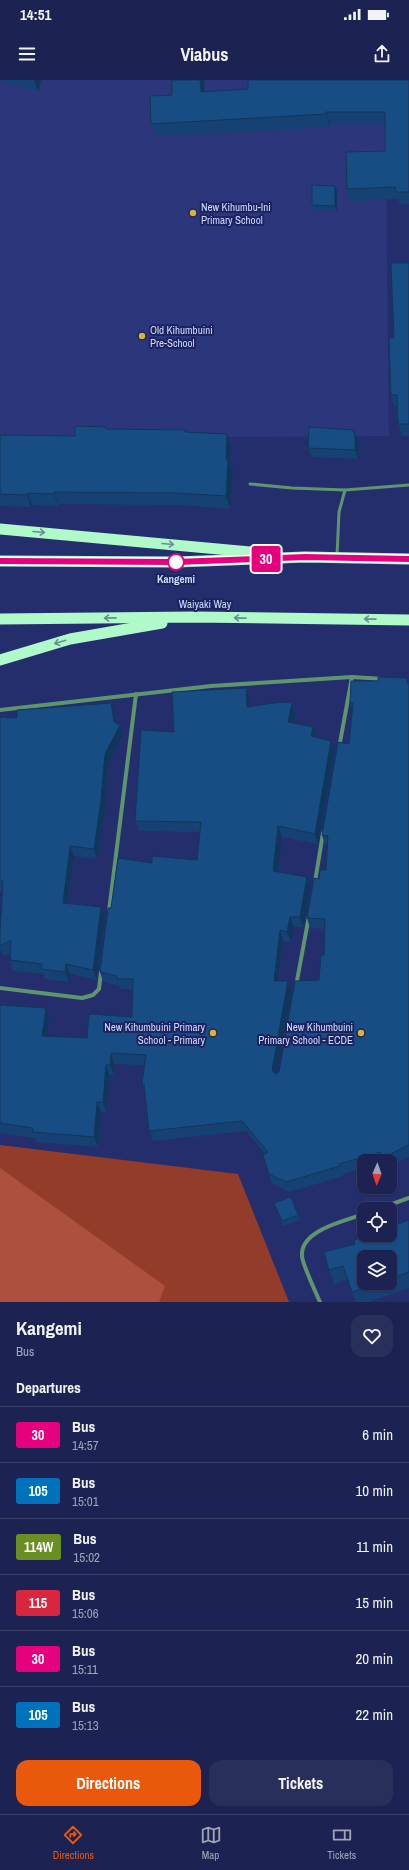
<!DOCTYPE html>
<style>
body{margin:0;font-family:"Archivo Narrow",sans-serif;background:#292f5b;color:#f1f3f6;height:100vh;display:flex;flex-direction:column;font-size:15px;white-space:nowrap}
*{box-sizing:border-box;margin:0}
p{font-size:13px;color:#a0a4b7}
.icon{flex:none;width:22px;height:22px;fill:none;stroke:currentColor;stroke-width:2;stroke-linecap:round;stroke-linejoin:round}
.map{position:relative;height:1222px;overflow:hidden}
.panel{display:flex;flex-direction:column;background:#1c2251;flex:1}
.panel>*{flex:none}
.badge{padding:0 8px;border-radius:3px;font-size:14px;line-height:26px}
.needle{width:26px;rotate:182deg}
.fabs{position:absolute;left:357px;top:1074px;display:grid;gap:8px}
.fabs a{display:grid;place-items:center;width:40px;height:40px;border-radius:8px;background:#1c2251;box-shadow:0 1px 3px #0004,0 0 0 1px #3a3f68;font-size:20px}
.map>.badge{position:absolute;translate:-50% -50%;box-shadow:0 0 0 2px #fff}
h2{padding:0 16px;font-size:15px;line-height:36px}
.round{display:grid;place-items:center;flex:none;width:42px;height:42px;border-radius:12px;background:#292f5b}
.overview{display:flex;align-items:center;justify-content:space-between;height:68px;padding:0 16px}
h1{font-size:19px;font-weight:700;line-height:30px}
.action{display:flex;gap:8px;margin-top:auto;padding:8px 16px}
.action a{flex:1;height:46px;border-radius:12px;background:#ea580c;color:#fff;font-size:16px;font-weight:700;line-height:46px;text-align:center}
.action a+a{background:#292f5b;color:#f1f3f6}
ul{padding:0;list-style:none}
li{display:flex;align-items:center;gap:12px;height:56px;padding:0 16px;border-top:1px solid #3a3f68}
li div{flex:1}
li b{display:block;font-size:15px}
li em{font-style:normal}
li .badge{min-width:44px;font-weight:700;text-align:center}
.status{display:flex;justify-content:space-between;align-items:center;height:28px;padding:0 20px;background:#1c2251;direction:ltr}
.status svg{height:11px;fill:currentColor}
header{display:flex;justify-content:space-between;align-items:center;height:52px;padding:0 16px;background:#1c2251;font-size:18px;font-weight:700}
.dock{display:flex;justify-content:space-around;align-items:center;height:56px;border-top:1px solid #3a3f68;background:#1c2251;font-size:11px;color:#a0a4b7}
.dock a{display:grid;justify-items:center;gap:2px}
.dock .selected{color:#ea580c}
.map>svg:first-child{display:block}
.built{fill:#2c367b}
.green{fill:#943c2a}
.forest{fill:#ad503e}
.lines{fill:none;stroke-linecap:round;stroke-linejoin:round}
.service{stroke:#5e956e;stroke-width:3}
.minor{stroke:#5e956e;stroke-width:4}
.trunk{stroke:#b0f9c8;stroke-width:11}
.wall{fill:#154272;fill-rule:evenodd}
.shaded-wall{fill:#11365c}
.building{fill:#184d84;stroke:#11365c}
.oneway{stroke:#668e94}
.line-casing{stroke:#fff;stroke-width:9}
.line{stroke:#e6007e;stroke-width:6}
.poi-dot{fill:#d7b434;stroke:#1c2360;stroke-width:1.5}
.stop-dot{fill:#fff;stroke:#e6007e;stroke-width:2}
.labels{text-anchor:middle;stroke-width:4;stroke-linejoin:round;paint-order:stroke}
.poi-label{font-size:11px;fill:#ced9ff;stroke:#1c2360;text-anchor:start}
.stop-label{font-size:11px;font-weight:bold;fill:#ced9ff;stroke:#1c2360}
.street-label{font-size:11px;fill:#ced9ff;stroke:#1c2360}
</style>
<div class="status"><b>14:51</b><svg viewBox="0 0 49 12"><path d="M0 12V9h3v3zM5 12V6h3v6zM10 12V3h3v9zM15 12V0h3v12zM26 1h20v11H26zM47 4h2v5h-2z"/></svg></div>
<header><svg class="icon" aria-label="menu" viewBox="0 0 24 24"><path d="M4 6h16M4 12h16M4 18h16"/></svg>Viabus<svg class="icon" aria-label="share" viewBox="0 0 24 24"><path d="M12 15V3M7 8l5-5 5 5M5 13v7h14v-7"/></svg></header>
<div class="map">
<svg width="409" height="1222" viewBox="0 0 409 1222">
<rect width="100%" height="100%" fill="#252e6c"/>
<!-- built -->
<path class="built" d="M0,0H385L389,356L0,358Z"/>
<!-- green -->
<path class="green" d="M0,1065L238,1094L289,1222H0Z"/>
<!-- forest -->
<path class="forest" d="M0,1088L165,1206L159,1222H0Z"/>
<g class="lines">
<!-- service -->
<g class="service">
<path d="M250,404L292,408L345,410"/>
<path d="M337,476L339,432L345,410L409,405"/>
</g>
<!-- minor -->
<g class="minor">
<path d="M0,630L211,606L352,597L383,599"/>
<path d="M339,668L352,597"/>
<path d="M315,802L323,753"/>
<path d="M109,831L136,614"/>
<path d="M296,906L309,836"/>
<path d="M0,908L82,918L93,915L99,909L101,892"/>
<path d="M378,1129L409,1118"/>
<path d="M320,1222C316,1213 302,1183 302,1176C300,1150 345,1141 364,1134"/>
</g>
<!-- trunk -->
<g class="trunk">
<path d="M0,449L262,473"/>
<path d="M0,481L176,482L305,477L409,479"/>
<path d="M0,539L194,537L409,540"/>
<path d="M0,580L70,559L162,543"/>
</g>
</g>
<!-- wall -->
<g class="wall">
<path d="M0,0H41L38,11L0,1Z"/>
<path d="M172,0H204L205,11L409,0V124H400L398,119L351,121L347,109L385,71V44H330V47L156,56L151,44L172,15Z"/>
<path d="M335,106L337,111V131L313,130L312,125Z"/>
<path d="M409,183V356H402L398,344L397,327H395L391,315L394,258Z"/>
<path d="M106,347L107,349L185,350L186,352L227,354L231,366L230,385L233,391L230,429L181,425L59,424V426L32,425L31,427L0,426V355L75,356Z"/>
<path d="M354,350L359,363L358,379L312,377L308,368Z"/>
<path d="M407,598L408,603H409V1077L390,1086V1081H364V1088L343,1094V1096L290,1112L272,1104L269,1094L265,1074L246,1051L153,1061L149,1051L146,1014L142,1004L144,985L114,984V995H109L107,1033L101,1032L98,1067L37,1062L35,1058L0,1053V925L49,938L47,956L87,958L132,937V909H121L120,906L103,902L100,892L111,828L152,783L197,780L200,752L139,751L135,741L174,652L246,608L249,618L250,627L292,623L295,633L294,643L313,647L317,658L331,661L335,671L318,764L282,757L278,792L307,797L311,807L303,847H294L291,862L283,861L279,901H288L292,911L277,993L279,992L319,900L324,875V849L310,848L307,838L319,799L326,790L328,765H325L322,755L349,664L352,627L350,623L378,601Z"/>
<path d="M111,623L115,633L116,643L123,655L108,684L105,730L97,779L74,776L68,823L101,827L105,837L97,900L70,894L69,902L45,899L43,894L13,891L10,880V873L3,876L0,869V852L3,811H0V637L17,638Z"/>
<path d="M291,1117L300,1140L283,1146L274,1123Z"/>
<path d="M409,1140V1208L369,1222H356L348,1200L334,1204L329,1190L355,1164ZM390,1177V1203H364Z"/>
</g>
<!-- shaded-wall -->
<g class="shaded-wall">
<path d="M34,0H41L38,11Z"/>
<path d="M200,0H204L205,24L201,12Z"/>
<path d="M326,32L330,44V47L326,34Z"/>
<path d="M335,106L337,111V131L335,126Z"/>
<path d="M354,350L359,363L358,379L355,370Z"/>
<path d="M227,354L231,366L230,385L233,391L230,429L226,416V379Z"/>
<path d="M54,412L59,424V426L54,414Z"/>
<path d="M27,413L32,425L31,427L27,415Z"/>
<path d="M246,608L249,618L250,637L247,627Z"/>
<path d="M111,623L115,633L118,649L120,645L123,655L108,684L105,730L97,779L94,769L105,674L114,642Z"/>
<path d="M292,623L295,633L292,652L288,642Z"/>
<path d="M313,647L317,658L311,656Z"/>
<path d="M331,661L335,671L318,764L315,754Z"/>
<path d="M278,746L282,757L277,801L273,791Z"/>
<path d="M70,766L74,776L66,833L63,823Z"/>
<path d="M307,797L311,807L303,847L300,837Z"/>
<path d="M101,827L105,837L97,900L93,890Z"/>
<path d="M290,837L294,847L291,862L287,852Z"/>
<path d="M280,850L283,861L277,911L274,901Z"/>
<path d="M66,884L70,894L69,902L65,892Z"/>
<path d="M288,901L292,911L276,1000L272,990Z"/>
<path d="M46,928L49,938L46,966L42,956Z"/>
<path d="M111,973L114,984V995L110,985Z"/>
<path d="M106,985L109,995L107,1033L103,1022Z"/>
<path d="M97,1022L101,1032L98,1067L94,1057Z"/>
</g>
<!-- building -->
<g class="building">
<path d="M172,0H200L201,12L248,9V0H409V112H396L395,107L347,109L346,72L385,71V32H326V34L151,44L150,16L172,15Z"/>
<path d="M312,105L335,106V126L312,125Z"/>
<path d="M391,183H409V344H398L397,315H391L389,258H394Z"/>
<path d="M75,346L106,347V349L185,350V352L227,354L226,379H228L226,416L177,413L54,412V414L27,413V415L0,414V355L75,356Z"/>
<path d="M309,347L354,350V354H355V370L308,368Z"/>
<path d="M378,597L407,598V603H409V1065L382,1078L380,1072L339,1084L340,1086L286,1102L269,1094L263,1075L268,1072L242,1041L149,1051L144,1004H142L146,975L111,973L110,985H106L103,1022H97L94,1057L33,1052V1048L0,1043V925L46,928L42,956L87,958L89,934L132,937L133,899H117V896L100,892L108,828H111L118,778L152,783V776L197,780L201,742L135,741L141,650L174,652L172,612L246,608L247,627L281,622L292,623L288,642L313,647L311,656L331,661L315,754L278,746L273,791L307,797L300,837H290L287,852L280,850L274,901H288L272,990L275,994L279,992L295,901L319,900L321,875H324L325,839L307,838L314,798L319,799L320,790H326L328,756L322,755L338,662L349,664L353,623H350L351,601H378Z"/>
<path d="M111,623L114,642L120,645L105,674L101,720L94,769L70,766L63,823L101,827L93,890L66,884L65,892L41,889L42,884L10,880L11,860L0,866V852L3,801H0V637L17,638V630Z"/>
<path d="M291,1117L298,1135L282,1141L274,1123Z"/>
<path d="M409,1140V1192L390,1199V1177H364V1203H378L352,1212L343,1186L329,1190L324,1172L355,1164L354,1160L367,1155H390V1147Z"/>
</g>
<!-- one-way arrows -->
<defs><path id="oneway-shaft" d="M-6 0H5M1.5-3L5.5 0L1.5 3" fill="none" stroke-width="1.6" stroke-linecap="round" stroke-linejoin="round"/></defs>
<g class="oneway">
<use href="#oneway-shaft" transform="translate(39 452) rotate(5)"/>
<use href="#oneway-shaft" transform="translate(168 464) rotate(5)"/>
<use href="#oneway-shaft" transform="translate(110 538) rotate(179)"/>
<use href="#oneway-shaft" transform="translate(240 538) rotate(-179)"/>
<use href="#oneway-shaft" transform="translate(370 539) rotate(-179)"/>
<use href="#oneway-shaft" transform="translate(60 562) rotate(163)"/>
</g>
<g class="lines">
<!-- line casing -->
<g class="line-casing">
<path id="line" d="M0,481L176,482L305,477L409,479"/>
</g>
<!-- line -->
<use href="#line" class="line"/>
</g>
<!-- markers -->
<g class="poi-dot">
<circle cx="193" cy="133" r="4"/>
<circle cx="142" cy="256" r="4"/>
<circle cx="213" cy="953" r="4"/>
<circle cx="361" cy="953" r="4"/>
</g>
<circle class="stop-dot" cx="176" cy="482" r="8"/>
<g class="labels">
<!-- poi labels -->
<g class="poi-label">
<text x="201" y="131">New Kihumbu-Ini<tspan x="201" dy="13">Primary School</tspan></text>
<text x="150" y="254">Old Kihumbuini<tspan x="150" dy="13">Pre-School</tspan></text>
<text x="205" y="951" text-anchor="end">New Kihumbuini Primary<tspan x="205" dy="13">School - Primary</tspan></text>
<text x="353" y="951" text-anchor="end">New Kihumbuini<tspan x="353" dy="13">Primary School - ECDE</tspan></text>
</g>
<!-- stop labels -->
<g class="stop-label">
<text x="176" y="503">Kangemi</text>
</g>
<!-- street labels -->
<g class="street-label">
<text x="205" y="528">Waiyaki Way</text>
</g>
</g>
</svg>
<div class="fabs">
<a><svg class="needle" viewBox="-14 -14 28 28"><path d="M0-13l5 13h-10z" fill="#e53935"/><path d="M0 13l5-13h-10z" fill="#a0a4b7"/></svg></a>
<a><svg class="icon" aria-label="locate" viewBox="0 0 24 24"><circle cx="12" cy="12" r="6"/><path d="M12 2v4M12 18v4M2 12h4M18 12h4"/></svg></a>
<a><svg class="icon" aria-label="layers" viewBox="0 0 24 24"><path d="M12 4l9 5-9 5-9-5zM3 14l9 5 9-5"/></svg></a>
</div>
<b class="badge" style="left:266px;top:479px;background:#e6007e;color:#fff">30</b>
</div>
<section class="panel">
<div class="overview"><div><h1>Kangemi</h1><p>Bus</p></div><a class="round"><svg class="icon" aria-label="heart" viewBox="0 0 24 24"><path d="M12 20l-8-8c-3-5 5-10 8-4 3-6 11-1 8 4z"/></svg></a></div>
<h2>Departures</h2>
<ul>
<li><span class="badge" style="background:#e6007e;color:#fff">30</span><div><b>Bus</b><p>14:57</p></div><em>6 min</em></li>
<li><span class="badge" style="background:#0072bc;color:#fff">105</span><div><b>Bus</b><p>15:01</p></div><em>10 min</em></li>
<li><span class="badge" style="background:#6b8e23;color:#fff">114W</span><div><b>Bus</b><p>15:02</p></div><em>11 min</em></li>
<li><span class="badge" style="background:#d7263d;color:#fff">115</span><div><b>Bus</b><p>15:06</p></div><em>15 min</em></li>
<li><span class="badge" style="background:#e6007e;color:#fff">30</span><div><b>Bus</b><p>15:11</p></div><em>20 min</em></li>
<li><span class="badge" style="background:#0072bc;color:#fff">105</span><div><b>Bus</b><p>15:13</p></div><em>22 min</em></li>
</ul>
<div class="action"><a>Directions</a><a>Tickets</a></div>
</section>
<nav class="dock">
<a class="selected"><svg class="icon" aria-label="directions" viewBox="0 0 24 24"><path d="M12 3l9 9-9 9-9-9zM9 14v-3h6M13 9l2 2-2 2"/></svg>Directions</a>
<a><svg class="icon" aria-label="map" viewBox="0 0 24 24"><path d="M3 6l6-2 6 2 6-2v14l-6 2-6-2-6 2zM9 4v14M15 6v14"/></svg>Map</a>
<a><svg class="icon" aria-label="tickets" viewBox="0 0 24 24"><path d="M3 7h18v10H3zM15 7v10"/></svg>Tickets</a>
</nav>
